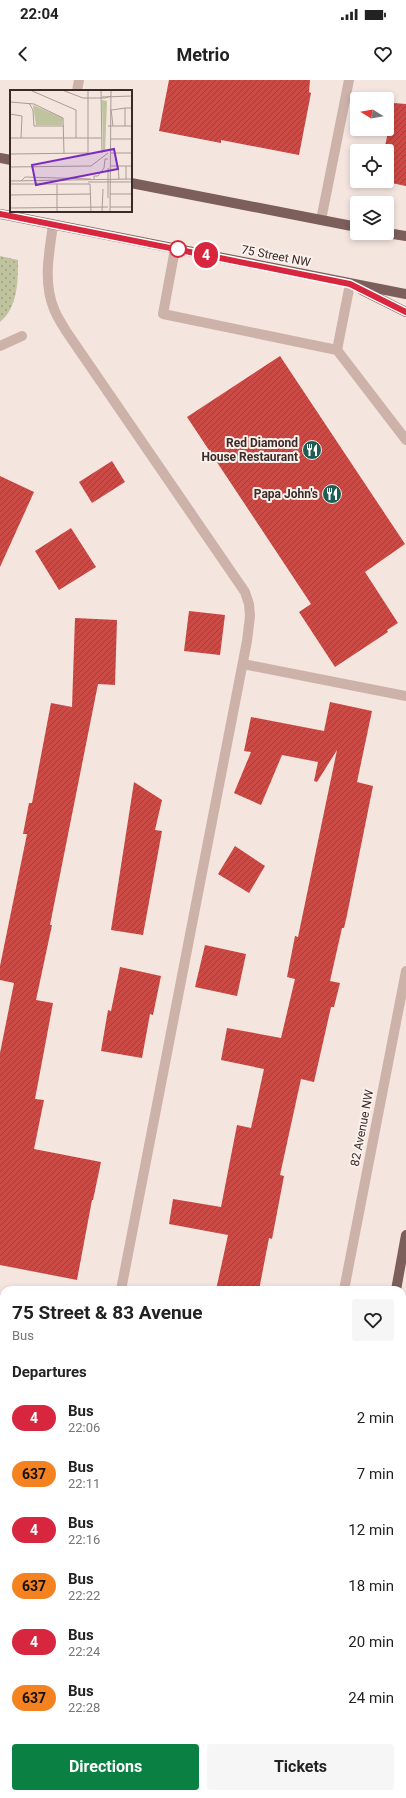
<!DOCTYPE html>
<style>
body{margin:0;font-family:Roboto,sans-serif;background:#f6f6f6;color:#222;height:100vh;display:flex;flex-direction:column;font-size:15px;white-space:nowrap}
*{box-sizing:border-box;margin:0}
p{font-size:13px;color:#767676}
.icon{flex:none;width:22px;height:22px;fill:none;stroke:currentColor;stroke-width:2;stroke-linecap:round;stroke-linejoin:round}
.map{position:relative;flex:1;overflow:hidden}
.details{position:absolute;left:0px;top:1206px;width:406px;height:512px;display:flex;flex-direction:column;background:#fff;border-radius:12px 12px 0 0;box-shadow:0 2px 6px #0003}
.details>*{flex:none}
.badge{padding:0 8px;border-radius:13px;font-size:14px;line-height:26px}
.needle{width:26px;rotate:281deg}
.buttons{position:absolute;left:350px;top:12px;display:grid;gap:8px}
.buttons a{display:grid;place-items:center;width:44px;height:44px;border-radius:4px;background:#fff;box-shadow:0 2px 6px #0003;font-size:20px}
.map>.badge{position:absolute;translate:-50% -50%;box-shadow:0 0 0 2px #fff}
h2{padding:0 12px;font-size:15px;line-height:36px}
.round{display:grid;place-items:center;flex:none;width:42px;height:42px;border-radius:4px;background:#f6f6f6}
.headline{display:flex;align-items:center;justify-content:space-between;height:68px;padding:0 12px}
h1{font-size:19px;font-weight:700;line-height:30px}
.button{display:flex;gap:8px;margin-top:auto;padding:8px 12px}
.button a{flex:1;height:46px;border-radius:4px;background:#0b8043;color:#fff;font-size:16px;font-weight:700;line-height:46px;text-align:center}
.button a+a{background:#f6f6f6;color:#222}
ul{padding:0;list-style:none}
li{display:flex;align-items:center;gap:12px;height:56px;padding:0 12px}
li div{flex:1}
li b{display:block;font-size:15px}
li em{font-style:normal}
li .badge{min-width:44px;font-weight:700;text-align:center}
.status{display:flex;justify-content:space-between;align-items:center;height:28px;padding:0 20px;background:#fff;direction:ltr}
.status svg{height:11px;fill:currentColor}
header{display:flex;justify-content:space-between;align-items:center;height:52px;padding:0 12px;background:#fff;font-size:18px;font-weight:700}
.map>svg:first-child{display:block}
.grass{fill:url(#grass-dots)}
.building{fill:url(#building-hatch)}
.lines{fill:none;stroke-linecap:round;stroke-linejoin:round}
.minor{stroke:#cdb2aa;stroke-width:10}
.major{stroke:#7c5e5a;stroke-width:10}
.line-casing{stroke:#fff;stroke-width:9}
.line{stroke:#d7263d;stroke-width:6}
.stop-dot{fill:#fff;stroke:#d7263d;stroke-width:2}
.labels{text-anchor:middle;stroke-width:4;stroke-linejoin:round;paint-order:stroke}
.street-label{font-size:12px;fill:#3a2b29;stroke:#fbf0eb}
.poi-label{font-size:12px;font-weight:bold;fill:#3a2b29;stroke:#fbf0eb;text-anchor:end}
.inset-road{fill:none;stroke:#aa9b96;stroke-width:1}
.view{fill:#7b2cbf;fill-opacity:0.15;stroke:#7b2cbf;stroke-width:2}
.inset-edge{fill:none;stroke:#3a2b29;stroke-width:2}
</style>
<div class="status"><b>22:04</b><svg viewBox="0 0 49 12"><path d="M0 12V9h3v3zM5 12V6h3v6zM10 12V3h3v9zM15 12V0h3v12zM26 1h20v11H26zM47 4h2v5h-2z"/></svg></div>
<header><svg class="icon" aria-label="back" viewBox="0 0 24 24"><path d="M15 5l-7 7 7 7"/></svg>Metrio<svg class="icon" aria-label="heart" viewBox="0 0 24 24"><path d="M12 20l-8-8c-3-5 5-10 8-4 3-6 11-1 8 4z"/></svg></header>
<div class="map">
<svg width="406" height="1718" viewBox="0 0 406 1718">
<defs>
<pattern id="grass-dots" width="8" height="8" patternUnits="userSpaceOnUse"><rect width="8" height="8" fill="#bfc49e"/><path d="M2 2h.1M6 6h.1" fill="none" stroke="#9c9f81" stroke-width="1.8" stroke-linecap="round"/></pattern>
<pattern id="building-hatch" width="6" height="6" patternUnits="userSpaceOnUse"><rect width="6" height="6" fill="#ca4a46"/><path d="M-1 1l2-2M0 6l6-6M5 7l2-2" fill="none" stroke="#a53e3a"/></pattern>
</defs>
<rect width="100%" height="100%" fill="#f4e5df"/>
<!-- grass -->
<path class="grass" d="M0,176L18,180C18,201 18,227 0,242Z"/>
<!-- building -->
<g class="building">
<path d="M169,0H310L309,12L311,13L299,75L221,60V63L159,51Z"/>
<path d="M394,23L406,24V106L382,101H387V71H384Z"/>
<path d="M280,276L405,464L365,492L398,543L387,550L388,552L335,587L299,532L311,524L187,337Z"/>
<path d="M112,381L125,402L92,423L79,402Z"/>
<path d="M0,396L34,412L0,487Z"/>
<path d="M71,448L96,487L59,510L35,471Z"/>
<path d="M189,531L225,535L220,575L184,571Z"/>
<path d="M75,538L117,540L115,605L98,604L50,845H52L36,920L53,923L35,1019L44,1020L34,1069L101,1082L93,1120H92L77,1200L0,1185V973L14,903L0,900V886L27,754H23L29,723H32L51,623L72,627Z"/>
<path d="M330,622L372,631L357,702L373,706L347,835L344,848H342L330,901L340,903L334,927H331L314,1002L301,999L280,1095L284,1096L272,1159L269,1158L259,1210H216L228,1155L169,1144L173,1119L221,1127L237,1045L251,1048L264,989L221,980L227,948L281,958L295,899L287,897L295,856L298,857L337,670L317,702L314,701L318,682L282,675L261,725L234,713L251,672L244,671L251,637L324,651Z"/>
<path d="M134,702L162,720L155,750L162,751L143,855L111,850Z"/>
<path d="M235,766L265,786L249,813L218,794Z"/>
<path d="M205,865L246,874L237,916L195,907Z"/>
<path d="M120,887L161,896L153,935L150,934L142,978L101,971L108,930L111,931Z"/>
</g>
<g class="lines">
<!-- minor -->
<g class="minor">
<path d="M77,11L79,0"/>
<path d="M321,140L349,0"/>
<path d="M53,145C49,173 43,202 54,229C57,237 62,244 66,251L245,512L249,524L250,536L247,561L121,1210"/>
<path d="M175,169L163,234L337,270L406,360"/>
<path d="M0,266L22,256"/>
<path d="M337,270L350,204"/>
<path d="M243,584L406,616"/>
<path d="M344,1210L406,891"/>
<path d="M402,1611L406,1590"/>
<path d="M22,1718V1714"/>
<path d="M245,1718L246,1714"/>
<path d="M381,1718L382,1714"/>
</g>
<!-- major -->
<g class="major">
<path d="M0,78L11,80"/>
<path d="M131,103L357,147"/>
<path d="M0,134L406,214"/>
<path d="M387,153L406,156"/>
<path d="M362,210L406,232"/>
<path d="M396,1210L406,1155"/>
<path d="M402,1327L406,1317"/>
<path d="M402,1391L406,1392"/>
<path d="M315,1718L316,1714"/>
</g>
</g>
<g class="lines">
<!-- line casing -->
<g class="line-casing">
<path id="line" d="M0,134L350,204L406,232"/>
</g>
<!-- line -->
<use href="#line" class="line"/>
</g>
<!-- icons -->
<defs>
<g id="restaurant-disc" transform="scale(1)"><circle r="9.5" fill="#1d5d53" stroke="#fbf0eb"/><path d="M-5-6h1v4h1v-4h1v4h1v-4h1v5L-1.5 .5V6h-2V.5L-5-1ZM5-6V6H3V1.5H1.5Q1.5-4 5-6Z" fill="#fff"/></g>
</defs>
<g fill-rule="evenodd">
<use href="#restaurant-disc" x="312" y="370"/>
<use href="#restaurant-disc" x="332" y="414"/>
</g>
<!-- markers -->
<circle class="stop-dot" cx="178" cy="169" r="8"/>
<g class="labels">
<!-- street labels -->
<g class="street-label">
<text transform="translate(276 176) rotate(11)" y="4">75 Street NW</text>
<text transform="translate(362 1048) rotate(-79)" y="4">82 Avenue NW</text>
</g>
<!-- poi labels -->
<g class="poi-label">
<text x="298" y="367">Red Diamond<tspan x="298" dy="14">House Restaurant</tspan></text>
<text x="318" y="418">Papa John's</text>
</g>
</g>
<!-- overview -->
<g transform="translate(10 10)">
<rect width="122" height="122" fill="#f4e5df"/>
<path d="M92,10L97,11L95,62H93Z" fill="#bfc49e"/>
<path d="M23,15L53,28L52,35H26Z" fill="#bfc49e"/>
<path class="inset-road" d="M20,0L66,20V48M52,0L73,8H95L101,6M91,0L92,63M92,7L122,6M0,12L24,14L53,28L54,63M19,13L23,20L24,36H54M101,19L103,36M102,20L115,18M0,24L12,26L11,48M98,36H122M115,36V18H122M0,48H91M101,49H122M101,63H122M0,64L78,63V0M101,76H122M108,76L109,89M116,76V89M0,77L81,76L98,63M84,89V86H88L94,78L95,69H98M0,91L122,89M11,91L15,87L81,89M78,92H122M0,94H80L81,122M100,104H122M0,105L81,104M98,108V78M100,117H122M0,118L98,117M47,122V94M92,122L93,99M100,122L101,0"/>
<path class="view" d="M104,59L108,79L26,95L22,75Z"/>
<rect width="122" height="122" class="inset-edge"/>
</g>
</svg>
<div class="buttons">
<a><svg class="needle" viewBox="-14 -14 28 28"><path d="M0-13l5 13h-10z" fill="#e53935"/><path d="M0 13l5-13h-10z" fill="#767676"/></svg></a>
<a><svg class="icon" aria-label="locate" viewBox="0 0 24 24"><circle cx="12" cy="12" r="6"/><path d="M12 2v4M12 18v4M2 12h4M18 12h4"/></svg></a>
<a><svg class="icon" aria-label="layers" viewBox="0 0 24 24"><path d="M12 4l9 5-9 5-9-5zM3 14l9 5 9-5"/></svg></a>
</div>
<b class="badge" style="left:206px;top:175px;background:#d7263d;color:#fff">4</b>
<section class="details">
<div class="headline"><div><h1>75 Street &amp; 83 Avenue</h1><p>Bus</p></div><a class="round"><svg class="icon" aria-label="heart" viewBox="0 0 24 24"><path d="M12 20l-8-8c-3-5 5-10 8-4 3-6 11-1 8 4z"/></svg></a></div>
<h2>Departures</h2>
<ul>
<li><span class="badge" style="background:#d7263d;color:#fff">4</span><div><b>Bus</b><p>22:06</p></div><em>2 min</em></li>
<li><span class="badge" style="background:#f58220;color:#111">637</span><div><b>Bus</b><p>22:11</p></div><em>7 min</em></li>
<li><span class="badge" style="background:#d7263d;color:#fff">4</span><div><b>Bus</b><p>22:16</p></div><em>12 min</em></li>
<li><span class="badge" style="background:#f58220;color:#111">637</span><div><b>Bus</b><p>22:22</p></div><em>18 min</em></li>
<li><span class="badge" style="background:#d7263d;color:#fff">4</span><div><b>Bus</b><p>22:24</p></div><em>20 min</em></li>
<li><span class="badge" style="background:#f58220;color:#111">637</span><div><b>Bus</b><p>22:28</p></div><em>24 min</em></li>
</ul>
<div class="button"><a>Directions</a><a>Tickets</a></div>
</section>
</div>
